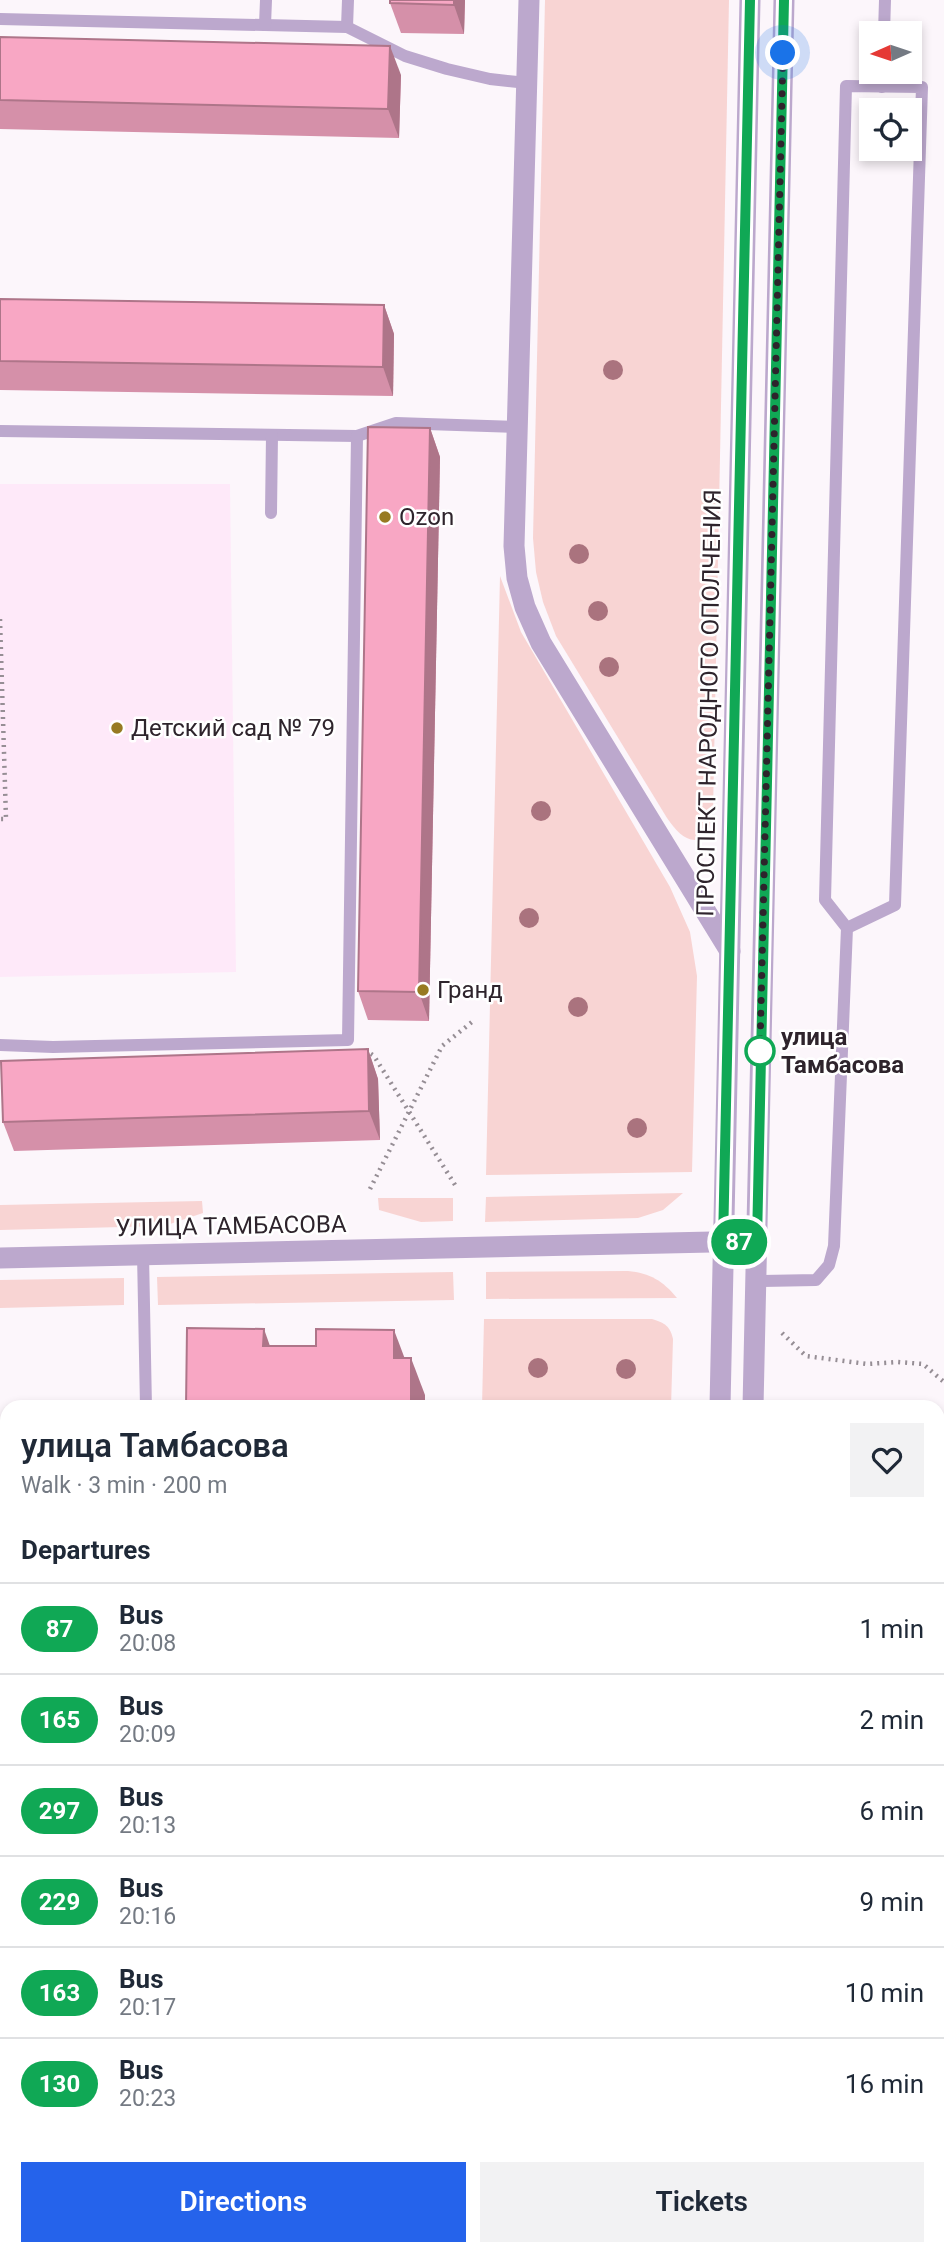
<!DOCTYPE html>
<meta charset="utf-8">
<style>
body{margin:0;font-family:Roboto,sans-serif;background:#f2f2f3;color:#1f2937;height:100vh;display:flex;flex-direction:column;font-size:26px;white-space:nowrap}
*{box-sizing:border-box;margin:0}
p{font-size:23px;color:#747a83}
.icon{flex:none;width:38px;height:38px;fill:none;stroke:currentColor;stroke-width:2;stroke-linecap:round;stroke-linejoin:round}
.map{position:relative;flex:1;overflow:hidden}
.side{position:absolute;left:0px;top:1400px;width:945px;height:856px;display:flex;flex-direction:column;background:#fff;border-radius:21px 21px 0 0;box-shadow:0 4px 10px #0003}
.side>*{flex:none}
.badge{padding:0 14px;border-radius:23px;font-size:24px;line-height:46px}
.needle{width:46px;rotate:267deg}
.tools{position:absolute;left:859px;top:21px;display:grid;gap:14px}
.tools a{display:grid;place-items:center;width:63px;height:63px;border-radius:0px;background:#fff;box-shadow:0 4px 10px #0003;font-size:35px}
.you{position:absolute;width:35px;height:35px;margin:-18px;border:5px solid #fff;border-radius:50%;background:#1a73e8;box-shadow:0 0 0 10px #1a73e833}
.map>.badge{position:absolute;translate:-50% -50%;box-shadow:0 0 0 4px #fff}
h2{padding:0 21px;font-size:26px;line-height:63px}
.round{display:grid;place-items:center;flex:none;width:74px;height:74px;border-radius:0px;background:#f2f2f3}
.headline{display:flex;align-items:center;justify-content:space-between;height:119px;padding:0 21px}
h1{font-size:33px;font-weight:600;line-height:52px}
.primary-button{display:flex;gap:14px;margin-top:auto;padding:14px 21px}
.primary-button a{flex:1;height:80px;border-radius:0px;background:#2563eb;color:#fff;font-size:28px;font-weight:600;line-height:80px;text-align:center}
.primary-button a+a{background:#f2f2f3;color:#1f2937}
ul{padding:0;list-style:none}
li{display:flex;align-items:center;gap:21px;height:91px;padding:0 21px;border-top:2px solid #e0e1e3}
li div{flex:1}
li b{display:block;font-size:26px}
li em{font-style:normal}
li .badge{min-width:77px;font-weight:700;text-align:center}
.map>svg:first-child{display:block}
.built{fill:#fee9f9}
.grass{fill:#f8d4d3}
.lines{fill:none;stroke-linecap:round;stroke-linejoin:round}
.path{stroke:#968e95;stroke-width:4.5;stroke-dasharray:2 5;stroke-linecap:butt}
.service{stroke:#bca8cd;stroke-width:12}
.minor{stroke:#bca8cd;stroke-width:21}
.tertiary{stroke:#bca8cd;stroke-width:21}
.tree{fill:#aa737e}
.wall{fill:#d590a9}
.shaded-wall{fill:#ae7589}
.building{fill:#f8a7c4;stroke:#ae7589;stroke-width:2}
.line-casing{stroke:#fff;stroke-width:16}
.line{stroke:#10a855;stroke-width:10}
.walk{stroke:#2e242c;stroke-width:7;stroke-dasharray:0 12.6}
.poi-dot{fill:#977a22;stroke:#fff;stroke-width:2.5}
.stop-dot{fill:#fff;stroke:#10a855;stroke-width:3.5}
.labels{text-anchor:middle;stroke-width:5;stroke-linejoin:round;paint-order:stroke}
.poi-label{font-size:24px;fill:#2e242c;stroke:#fff;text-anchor:start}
.street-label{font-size:24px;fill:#2e242c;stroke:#fff}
.stop-label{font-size:24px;font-weight:bold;fill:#2e242c;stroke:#fff;text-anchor:start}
</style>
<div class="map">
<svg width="944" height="2255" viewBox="0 0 944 2255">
<rect width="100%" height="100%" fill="#fcf6fb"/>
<!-- built -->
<path class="built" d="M0,484H230L236,972L0,977Z"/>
<!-- grass -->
<g class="grass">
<path d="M545,0H729L713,812L707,836C689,847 678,833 667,818L556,636L543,602L536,572L533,538Z"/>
<path d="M500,576L521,632L670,887L690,932L697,976L692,1172L486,1175Z"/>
<path d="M683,1193L663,1210L638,1218L485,1222L486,1197Z"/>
<path d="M378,1198H453V1221L421,1222L379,1210Z"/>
<path d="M202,1201L203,1213L164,1226L0,1230V1205Z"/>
<path d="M628,1271C650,1273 663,1281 677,1298L486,1299V1272Z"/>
<path d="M453,1272L454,1300L158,1305L157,1277Z"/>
<path d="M124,1278V1305L0,1308V1280Z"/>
<path d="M484,1319H652C665,1323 670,1326 673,1339L671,1407H482Z"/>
<rect x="475" y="2249" width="194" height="6"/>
</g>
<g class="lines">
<!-- path -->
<g class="path">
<path d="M0,619L6,819H0"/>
<path d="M365,1050L374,1056L457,1188"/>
<path d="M370,1189L442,1046L472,1022"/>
<path d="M782,1333L806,1356L867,1364L898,1362L923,1364L944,1382"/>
<path d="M938,1759L944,1464"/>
<path d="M141,2249L142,2255"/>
<path d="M932,2255V2249"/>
</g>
<!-- service -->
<g class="service">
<path d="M0,19L347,27L405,56L447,69L490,79L527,83"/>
<path d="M265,25L266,0"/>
<path d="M347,27L348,0"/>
<path d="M884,33L885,0"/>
<path d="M882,87L883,72"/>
<path d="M0,431L357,436L396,423L516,427"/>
<path d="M271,513L272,435"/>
<path d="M0,1045L53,1047L348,1040L357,436"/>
<path d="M143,1254L146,1407"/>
<path d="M756,1281L816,1280L829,1265L834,1246L847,928L825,900L846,86L922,87L895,905L847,928"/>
<path d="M0,1879H7"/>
<path d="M0,2077L4,2092"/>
<path d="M218,2249L219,2255"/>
<path d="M796,2255V2249"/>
</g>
<!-- minor -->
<g class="minor">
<path d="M529,0L514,546L517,578L525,607L541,643L730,951"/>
<path d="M0,1258L757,1241"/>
<path d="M455,2255V2249"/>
</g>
<!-- tertiary -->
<g class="tertiary">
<path d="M720,1407L750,0"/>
<path d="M753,1407L784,0"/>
<path d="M701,2255V2249"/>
<path d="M730,2255V2249"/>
</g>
</g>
<!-- trees -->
<g class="tree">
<circle cx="613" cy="370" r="10"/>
<circle cx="579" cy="554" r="10"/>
<circle cx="598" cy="611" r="10"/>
<circle cx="609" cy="667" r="10"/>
<circle cx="541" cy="811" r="10"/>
<circle cx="529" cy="918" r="10"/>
<circle cx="578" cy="1007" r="10"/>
<circle cx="637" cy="1128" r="10"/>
<circle cx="538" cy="1368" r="10"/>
<circle cx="626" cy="1369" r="10"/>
</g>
<!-- wall -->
<g class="wall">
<path d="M390,0H465L464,34L401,33L390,3Z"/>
<path d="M0,37L401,75L399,138L0,129Z"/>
<path d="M0,299L384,305L394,334L393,396L0,390Z"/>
<path d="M430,428L440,457L429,1021L368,1020L358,991Z"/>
<path d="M368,1049L378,1079L380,1140L14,1151L3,1122Z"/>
<path d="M7,2137V2213H0V2138Z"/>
</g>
<!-- shaded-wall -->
<g class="shaded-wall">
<path d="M454,0H465L464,34L454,5Z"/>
<path d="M390,46L401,75L399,138L388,109Z"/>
<path d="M384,305L394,334L393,396L383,367Z"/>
<path d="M430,428L440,457L429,1021L419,992Z"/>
<path d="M368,1049L378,1079L380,1140L369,1111Z"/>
<path d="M264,1329L277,1366L263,1346Z"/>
<path d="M394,1330L408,1367L394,1358Z"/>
<path d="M411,1358L425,1395V1407H411Z"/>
<rect x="393" y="2249" width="13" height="6"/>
</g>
<!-- building -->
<g class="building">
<path d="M390,0H454V5L390,3Z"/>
<path d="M0,37L390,46L388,109L0,100Z"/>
<path d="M0,299L384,305L383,367L0,361Z"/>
<path d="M368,427L430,428L419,992L358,991Z"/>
<path d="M368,1049L369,1111L3,1122L1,1061Z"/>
<path d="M187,1328L264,1329L263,1346H316V1329L394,1330V1358H411V1407H186Z"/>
<path d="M7,2137V2183H0V2138Z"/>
<rect x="326" y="2249" width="67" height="6"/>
</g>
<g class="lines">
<!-- line casing -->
<g class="line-casing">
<path id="line" d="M750,0L723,1243L757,1241L784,0"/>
</g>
<!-- line -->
<use href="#line" class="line"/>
<!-- walk -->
<path class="walk" d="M760,1051L783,53"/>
</g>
<!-- markers -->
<g class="poi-dot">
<circle cx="385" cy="517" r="7"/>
<circle cx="117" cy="728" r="7"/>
<circle cx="423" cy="990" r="7"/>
</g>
<circle class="stop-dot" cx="760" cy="1051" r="14"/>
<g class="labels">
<!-- poi labels -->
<g class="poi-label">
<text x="399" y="525">Ozon</text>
<text x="131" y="736">Детский сад № 79</text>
<text x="437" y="998">Гранд</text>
</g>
<!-- street labels -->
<g class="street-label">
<text transform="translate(709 703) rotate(-89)" y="8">ПРОСПЕКТ НАРОДНОГО ОПОЛЧЕНИЯ</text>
<text transform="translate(231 1226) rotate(-1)" y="8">УЛИЦА ТАМБАСОВА</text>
</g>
<!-- stop labels -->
<g class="stop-label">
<text x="781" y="1045">улица<tspan x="781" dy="28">Тамбасова</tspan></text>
</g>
</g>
</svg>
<div class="tools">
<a><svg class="needle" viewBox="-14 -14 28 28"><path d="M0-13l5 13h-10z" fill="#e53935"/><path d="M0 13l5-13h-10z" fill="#747a83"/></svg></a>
<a><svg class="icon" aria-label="locate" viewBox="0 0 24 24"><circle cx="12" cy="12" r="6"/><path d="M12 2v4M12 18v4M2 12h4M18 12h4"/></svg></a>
</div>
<div class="you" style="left:783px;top:53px"></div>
<b class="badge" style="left:739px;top:1242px;background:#10a855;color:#fff">87</b>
<section class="side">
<div class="headline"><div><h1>улица Тамбасова</h1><p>Walk · 3 min · 200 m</p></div><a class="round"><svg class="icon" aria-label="heart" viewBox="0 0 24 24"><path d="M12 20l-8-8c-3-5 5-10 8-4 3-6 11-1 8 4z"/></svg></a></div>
<h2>Departures</h2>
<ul>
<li><span class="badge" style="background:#10a855;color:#fff">87</span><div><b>Bus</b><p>20:08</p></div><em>1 min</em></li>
<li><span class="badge" style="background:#10a855;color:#fff">165</span><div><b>Bus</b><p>20:09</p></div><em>2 min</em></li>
<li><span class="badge" style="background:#10a855;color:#fff">297</span><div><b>Bus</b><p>20:13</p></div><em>6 min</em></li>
<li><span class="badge" style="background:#10a855;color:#fff">229</span><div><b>Bus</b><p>20:16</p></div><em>9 min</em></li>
<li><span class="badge" style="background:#10a855;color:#fff">163</span><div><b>Bus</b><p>20:17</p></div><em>10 min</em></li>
<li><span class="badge" style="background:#10a855;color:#fff">130</span><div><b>Bus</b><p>20:23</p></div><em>16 min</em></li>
</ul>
<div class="primary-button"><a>Directions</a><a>Tickets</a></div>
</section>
</div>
